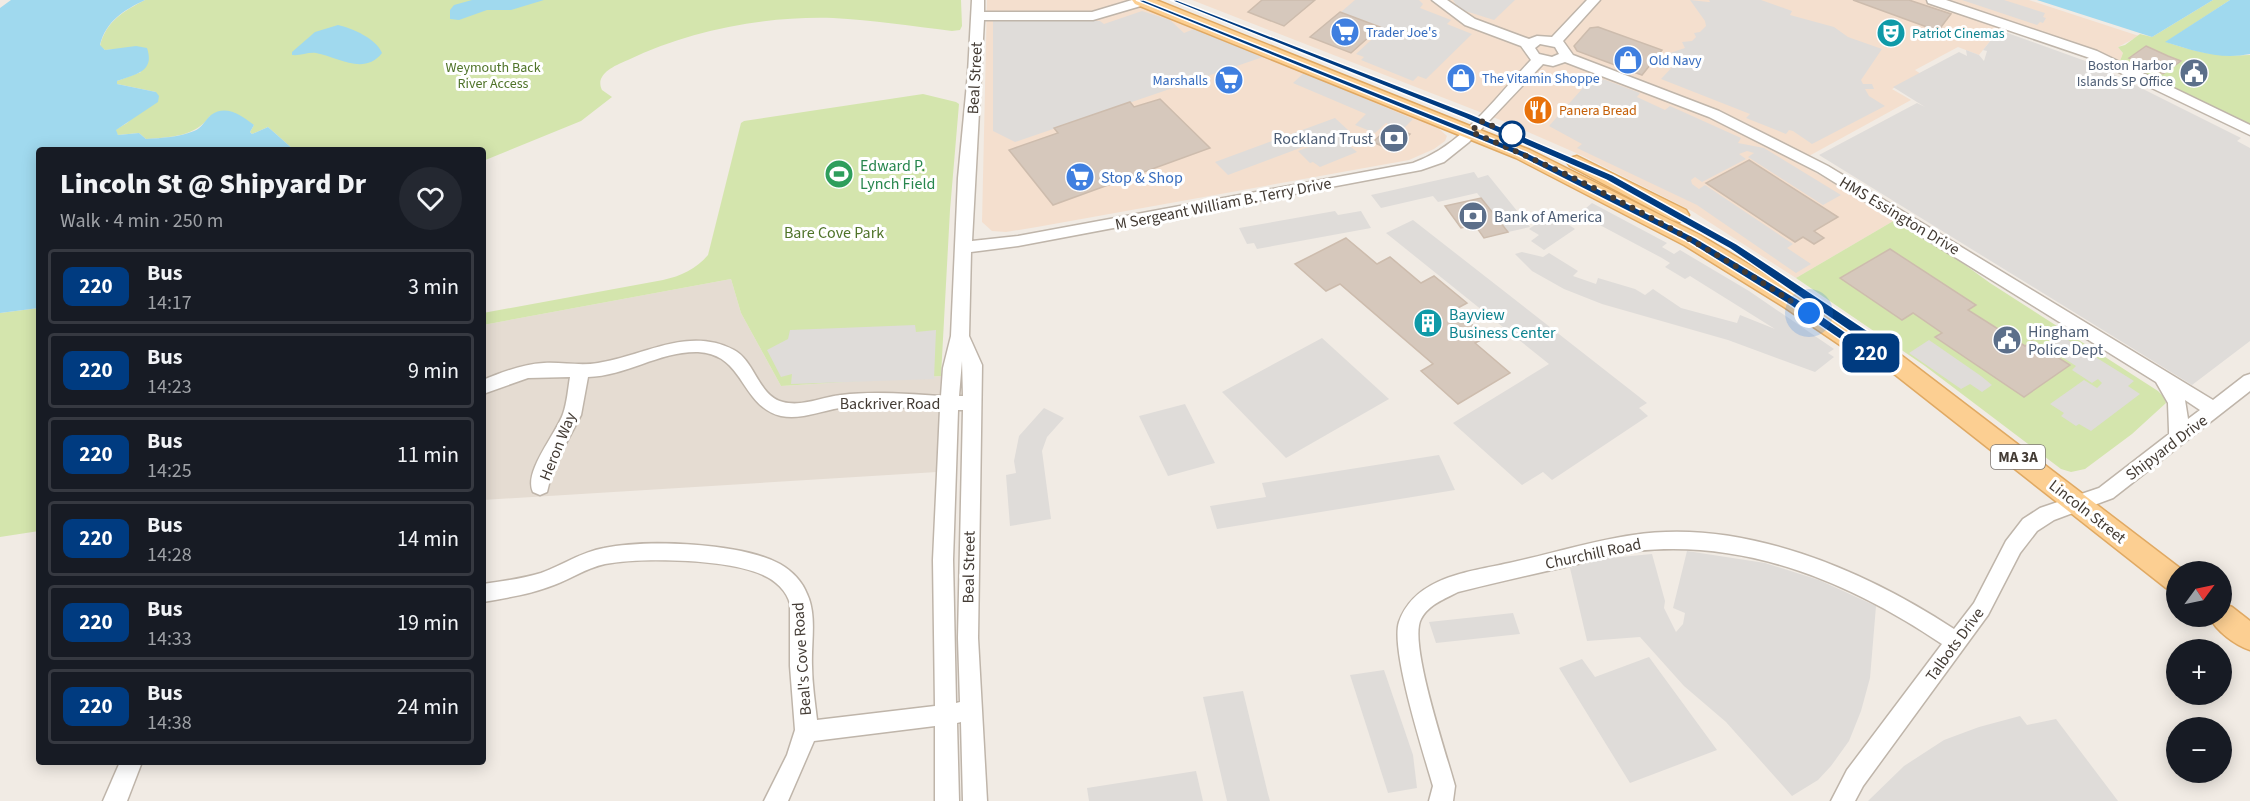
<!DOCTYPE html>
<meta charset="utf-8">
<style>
body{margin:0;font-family:"Source Sans 3",sans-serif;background:#242831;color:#f1f3f6;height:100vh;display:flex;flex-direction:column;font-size:22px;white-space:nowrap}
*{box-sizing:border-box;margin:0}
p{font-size:20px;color:#9ea1a6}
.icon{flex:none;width:33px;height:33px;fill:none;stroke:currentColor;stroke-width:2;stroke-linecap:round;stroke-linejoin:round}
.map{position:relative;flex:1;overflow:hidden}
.panel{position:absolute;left:36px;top:147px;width:450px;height:618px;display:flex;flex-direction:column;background:#171b24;border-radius:6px;box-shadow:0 3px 15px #0003}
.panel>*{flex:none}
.badge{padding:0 12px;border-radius:9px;font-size:21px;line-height:39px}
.needle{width:39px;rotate:57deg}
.buttons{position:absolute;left:2166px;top:561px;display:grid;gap:12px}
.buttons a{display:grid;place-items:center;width:66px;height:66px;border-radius:50%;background:#171b24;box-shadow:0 3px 15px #0003;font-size:30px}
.you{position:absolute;width:30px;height:30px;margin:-15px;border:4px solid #fff;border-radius:50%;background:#1a73e8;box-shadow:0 0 0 9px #1a73e833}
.map>.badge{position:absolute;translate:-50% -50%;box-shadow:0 0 0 3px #fff}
.round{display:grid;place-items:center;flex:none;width:63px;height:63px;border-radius:32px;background:#242831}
.overview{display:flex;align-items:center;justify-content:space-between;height:102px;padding:0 24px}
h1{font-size:28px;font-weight:800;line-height:45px}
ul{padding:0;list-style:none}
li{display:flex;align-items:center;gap:18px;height:75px;margin:0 12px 9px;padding:0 12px;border:3px solid #363941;border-radius:6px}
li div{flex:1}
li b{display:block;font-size:22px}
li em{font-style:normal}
li .badge{min-width:66px;font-weight:700;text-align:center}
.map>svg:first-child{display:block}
.residential{fill:#e5dcd2}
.commercial{fill:#f4dfce}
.green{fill:#d4e5ad}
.parking{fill:#dfdcd9}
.water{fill:#a0d9ee}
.building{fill:#d6c8bc;stroke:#cdbcad;stroke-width:1.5}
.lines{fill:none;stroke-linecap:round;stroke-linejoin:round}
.minor-casing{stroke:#bfb5aa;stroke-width:3}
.major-casing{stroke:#e0a963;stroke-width:3}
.minor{fill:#fff;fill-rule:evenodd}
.major{fill:#fccf92;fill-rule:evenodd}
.line{fill:#003b80;stroke:#fff;stroke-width:1.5}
.walk{stroke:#433b34;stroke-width:6;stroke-dasharray:0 10.8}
.stop-dot{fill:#fff;stroke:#003b80;stroke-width:3}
.labels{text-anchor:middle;stroke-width:6;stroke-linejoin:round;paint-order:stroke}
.far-shop-label{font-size:14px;fill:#366cbe;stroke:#fff;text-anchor:start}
.far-culture-label{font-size:14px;fill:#0d838f;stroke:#fff;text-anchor:start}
.far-service-label{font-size:14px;fill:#4e5e75;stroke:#fff;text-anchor:end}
.far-park-label{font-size:14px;fill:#4f7329;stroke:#fff}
.far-food-label{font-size:14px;fill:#c56008;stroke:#fff;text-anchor:start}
.shield{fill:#fff;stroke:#7b7671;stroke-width:1.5}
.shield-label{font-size:15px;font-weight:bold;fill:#433b34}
.street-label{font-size:16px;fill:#433b34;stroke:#fff}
.service-label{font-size:16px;fill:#4e5e75;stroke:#fff;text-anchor:start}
.leisure-label{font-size:16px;fill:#27864d;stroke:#fff;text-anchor:start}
.shop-label{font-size:16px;fill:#366cbe;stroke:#fff;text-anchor:start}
.park-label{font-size:16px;fill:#4f7329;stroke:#fff}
.culture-label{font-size:16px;fill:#0d838f;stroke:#fff;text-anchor:start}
</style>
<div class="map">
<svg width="2250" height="801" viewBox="0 0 2250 801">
<rect width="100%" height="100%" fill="#f1ebe4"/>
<!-- residential -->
<path class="residential" d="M731,279L741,313L781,386L941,376L937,472L483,500V325Z"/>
<!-- commercial -->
<g class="commercial">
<path d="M987,0H1128L1435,125L1447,136L1445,141L1434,149L1409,160L1037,227L1006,232L992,231L982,222Z"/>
<path d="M1192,0H2029L2139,36L2118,47L2123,53L2120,61L2006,21L1979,55L1958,47L1915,70L1921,74L1892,89L1911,100L1798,162L1895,220L1796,278L1692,211L1583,156L1503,121Z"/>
</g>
<!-- green -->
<g class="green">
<path d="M145,0H961L962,26L960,30L952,31C912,26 873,20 833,18C764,16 690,30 628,60C616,65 594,74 602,90L612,97L581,121L483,161V150H294L268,127L252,134L250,132L254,125L210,116C195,137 171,137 146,139L139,133L118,135L115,130L127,123L156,92L117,84V81L141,72L118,49L105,50L100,46C106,21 124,11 145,0Z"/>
<path d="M2213,0H2230L2166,42C2196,52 2218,57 2250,55V51V125L2120,61L2123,53L2118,47L2125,45L2140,34L2152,37Z"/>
<path d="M923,94L956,102L959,104L950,210L941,376L781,386L741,313L731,279L483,325V313L663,280C681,276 696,269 708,255L741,123L744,121Z"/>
<path d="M1895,220L1950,254L1990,283L2158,391L2164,397L2166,403L2132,434L2085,469L2071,472L2061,469L1925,366L1796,278Z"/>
<path d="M39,308V531L0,537V313Z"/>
</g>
<!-- parking -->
<g class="parking">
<path d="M1355,0H1419L1423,4L1420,8L1451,20L1447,24L1472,34L1426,79L1418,76L1413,81L1361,60L1364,57L1356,54L1384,28L1341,12Z"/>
<path d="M1453,0H1515L1494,20L1459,9Z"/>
<path d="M1690,0L1708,2H1710L1709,0H1761L1792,11L1790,15L1834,27L1848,37L1882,49L1861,80L1863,84H1872L1874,89H1865L1869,96L1885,106L1812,144L1793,131L1789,130L1786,134L1746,118L1750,114L1661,79L1676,63L1661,56L1685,48L1682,42L1692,41L1696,37L1694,33L1700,32L1706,26L1705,21Z"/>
<path d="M1962,0H2004L2045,13L2043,17L2046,18L2043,23L2040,22L2037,25Z"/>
<path d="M1142,11L1170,20L1184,33L1194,29L1263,57L1015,142L993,131V21H1100L1104,24Z"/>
<path d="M1999,30L2091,63L2241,138L2237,141L2250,148V341L2192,385L1819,155L1917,103L1925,107L1893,87L1959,52L1967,56L1966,50L1979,55L1984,61L1987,51L1983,50Z"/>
<path d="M1304,73L1413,119L1402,130L1386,123L1375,133L1355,125L1366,114L1293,83Z"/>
<path d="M1603,79L1640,93L1637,97L1665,110L1670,106L1741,138L1738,143L1764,148L1841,195L1823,205L1748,157L1754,153L1747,151L1739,154L1746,159L1702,182L1695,177L1691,180L1692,184L1699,189L1705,185L1793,244L1787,248L1811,264L1796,273L1697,205L1577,148L1582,144L1549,126L1590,80L1599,83Z"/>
<path d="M1335,118L1348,130L1228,175L1215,162Z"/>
<path d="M1338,136L1357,152L1320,167L1313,162L1310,163L1298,151Z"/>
<path d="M1474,172L1478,178L1488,175L1530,227L1508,232L1477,193L1438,202L1433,196L1381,208L1371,195Z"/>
<path d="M1592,203L1667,243L1662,247L1674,254L1680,250L1749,291L1834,349L1828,353L1834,357L1815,372L1728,340L1602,304L1564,289L1532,271L1515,254L1522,252L1543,257L1549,253L1578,271L1573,276L1596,284L1598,278L1635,289L1645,295L1653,289L1681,308L1737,323L1740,315L1775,329L1690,276L1685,279L1665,267L1670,263L1662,258L1579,214Z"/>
<path d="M1335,211L1338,215L1361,211L1371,228L1257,249L1254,243L1247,244L1239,228Z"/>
<path d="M1548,216L1555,220L1559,218L1575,229L1544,250L1531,241L1539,235L1529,229Z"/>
<path d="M1413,220L1647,403L1639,408L1648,416L1552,480L1543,472L1522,485L1453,423L1549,364L1386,233Z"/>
<path d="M915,325L916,332L936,330L934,379L791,384L792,374L781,377L767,350L788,339L790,330Z"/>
<path d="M2060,335L2134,381L2128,386L2140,394L2091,431L2079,424L2076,426L2061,416L2064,413L2050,404L2084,380L2097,388L2102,383L2098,379L2092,383L2072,370L2076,366L2045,346Z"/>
<path d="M1322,338L1389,399L1286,458L1222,392Z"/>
<path d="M1929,340L1981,376L1992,385L1982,392L1970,384L1961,389L1909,353Z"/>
<path d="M1185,404L1215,463L1168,476L1139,416Z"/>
<path d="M1044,408L1064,418L1047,437L1042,451L1051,519L1010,526L1006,475L1016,473L1014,461L1019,436Z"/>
<path d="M1439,455L1455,490L1217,529L1210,506L1266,497L1262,483Z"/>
<path d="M1687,551L1765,563L1819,580L1876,606L1870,678L1861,711L1849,741L1831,766L1818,780L1792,796L1726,722L1684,686L1640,637L1587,641L1570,568L1600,559L1652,554L1665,601L1664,608L1676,632L1683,624L1685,613L1673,608Z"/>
<path d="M1513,613L1520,634L1436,643L1429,622Z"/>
<path d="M1649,657L1717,750L1630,783L1559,668L1582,659L1595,677Z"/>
<path d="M1384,670L1413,755L1417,788L1388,793L1350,675Z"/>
<path d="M1243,691L1268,794L1270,801H1227L1203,697Z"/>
<path d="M2020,716L2027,725L2056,719L2118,801H1868L1904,766L1944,740L1979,727Z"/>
<path d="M1196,771L1203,801H1089L1087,788Z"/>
</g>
<!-- water -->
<g class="water">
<path d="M11,0H145C124,10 106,21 100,45L105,50L136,46L147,48C155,72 136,74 117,81V84L156,92L159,96L158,102L116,130L118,135L139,133L146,139C162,138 179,137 194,131C202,128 205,120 211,115C226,104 242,116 254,125L250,132L252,134L268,127L294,150H39V308L0,313V8Z"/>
<path d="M472,0H544L511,10H487L459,20L450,19V10L454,5Z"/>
<path d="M2037,0H2213L2152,37Z"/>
<path d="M2230,0H2250V54C2220,60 2194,51 2165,42Z"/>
<path d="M338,25C352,28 377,39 382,53C364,76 338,57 316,53C308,52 300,56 292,55V52L315,32Z"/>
</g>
<!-- building -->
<g class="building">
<path d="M1262,0H1315L1284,26L1248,12Z"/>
<path d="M1853,0H1909L1951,14L1938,31Z"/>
<path d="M1340,12L1380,27L1351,53L1310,37Z"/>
<path d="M1598,27L1662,50L1642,75L1577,51L1574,46L1590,28Z"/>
<path d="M2146,46L2168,56L2181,61L2163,74L2129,58Z"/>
<path d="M1160,99L1210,148L1053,205L1009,150L1058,133L1054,128L1130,102L1134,107Z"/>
<path d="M1390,126L1410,134L1393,151L1373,142Z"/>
<path d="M1749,160L1838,217L1814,231L1824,238L1814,244L1803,237L1795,242L1706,183Z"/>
<path d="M1481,198L1508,232L1484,238L1475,225L1461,228L1445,206Z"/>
<path d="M1346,238L1377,264L1390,257L1421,283L1434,276L1467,303L1454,310L1487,337L1475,343L1510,373L1458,404L1421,371L1433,364L1340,284L1326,291L1295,264Z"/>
<path d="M1890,249L1976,305L1968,310L2025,346L2032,341L2070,365L2024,397L1935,337L1942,333L1913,313L1902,320L1840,278Z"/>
</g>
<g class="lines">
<!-- minor casing -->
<g class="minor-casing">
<g id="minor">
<path d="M972,0H984V12H1092L1132,0H1152L1151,3L1093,20H984L972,241L1018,236L1413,163C1462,146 1496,97 1531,60L1521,46L1465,25L1432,0H1447L1475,19L1529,39L1537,36L1552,37L1587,0H1600L1563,41L1573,55L1719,111L1828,166L2213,400L2244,376L2250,374V391L2113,498L2054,520L2037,531L2020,553L1988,615L1863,786L1855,801H1831L1847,770L1942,644C1851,583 1748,539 1636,551C1616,553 1597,560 1578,564C1538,573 1498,582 1458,592C1445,599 1429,604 1421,619C1408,642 1447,756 1455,786L1453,801H1429L1433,786C1424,755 1390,649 1399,622C1415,577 1468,572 1509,563C1550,554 1592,541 1633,535C1743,518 1864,570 1954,629L1974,603L2006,541L2023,519L2040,508L2099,488L2169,434V430L2168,403L2156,382L1818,172L1709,117L1565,62L1553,66L1543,64L1469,142L1444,162L1421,170L1018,246L971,252L969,336L982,365L978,638L987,801H963L961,722L957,723L959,801H935V726L814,741L788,801H764L787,755L795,730L790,666V604C787,591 775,580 763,575C729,559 642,557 605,564C586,568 571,579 554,585C531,594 507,598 483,602V584C502,581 522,579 541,573C563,565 581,552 604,548C647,539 742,543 780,564C792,571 802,581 807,594C817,615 811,643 812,666C812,684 815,702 817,720L935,706L933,560L940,409C907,408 873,405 840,408C820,411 801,420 781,416C740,406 745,354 698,352C660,351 626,376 588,377L581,415L553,468L547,492L540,495L533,492C523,472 556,434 563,414C567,403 568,389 570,377L528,378L483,394V380C502,372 523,364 544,363C562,362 580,366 598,363C644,356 688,326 734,350C755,361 759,397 783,402C802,407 822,397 841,395C874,391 908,394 941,396L943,368L951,336L958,178L968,73ZM1540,44L1555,47L1559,54L1552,57L1539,54L1535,48ZM962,361L963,396H959ZM2185,400L2200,410L2188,419ZM958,410H963L958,638L960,702L956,703L953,560Z"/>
<path d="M1927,0H1946L2097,51L2250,125V135L2087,57L1928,3Z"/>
<path d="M120,762H142L127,801H103Z"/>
</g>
</g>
<!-- major casing -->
<g class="major-casing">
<g id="major">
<path d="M1132,0H1156L1530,150L1700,235L1800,295L1873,345L1893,349L2185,572H2176V591L2166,588L1879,362L1859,358L1784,307L1684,245L1516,158L1135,4Z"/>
<path d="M1577,156L1686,210L1689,215L1686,220L1679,222L1672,220L1570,166L1567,162L1570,158Z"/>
<path d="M2222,603L2232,607L2250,621V650C2235,645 2216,631 2209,616H2222Z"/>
</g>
</g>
<!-- minor -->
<use href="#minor" class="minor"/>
<!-- major -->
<use href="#major" class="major"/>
</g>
<!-- line -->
<path class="line" d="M1136,0H1144L1526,152L1696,238L1796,298L1870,349L1877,350L1730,249L1606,180L1464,118L1170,0H1177L1471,114L1613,175L1737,244L1885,342L1891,355L1885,359L1863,355L1788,304L1688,242L1519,156Z"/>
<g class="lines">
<!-- walk -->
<path class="walk" d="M1512,134L1481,121L1471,132C1589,181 1703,242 1809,313"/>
</g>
<!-- icons -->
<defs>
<g id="supermarket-disc" transform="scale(1.5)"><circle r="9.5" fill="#3f7fe0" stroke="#fff"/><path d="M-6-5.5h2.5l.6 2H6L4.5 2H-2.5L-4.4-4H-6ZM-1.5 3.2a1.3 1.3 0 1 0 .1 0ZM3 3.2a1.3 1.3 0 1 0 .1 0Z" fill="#fff"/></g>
<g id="theatre-disc" transform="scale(1.5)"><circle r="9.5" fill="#0f9aa8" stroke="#fff"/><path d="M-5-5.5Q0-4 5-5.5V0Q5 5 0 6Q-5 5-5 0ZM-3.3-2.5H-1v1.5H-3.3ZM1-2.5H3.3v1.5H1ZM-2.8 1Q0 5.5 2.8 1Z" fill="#fff"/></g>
<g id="shop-disc" transform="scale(1.5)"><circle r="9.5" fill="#3f7fe0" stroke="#fff"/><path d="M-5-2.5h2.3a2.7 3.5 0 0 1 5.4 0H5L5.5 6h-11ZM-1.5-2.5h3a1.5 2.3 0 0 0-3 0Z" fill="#fff"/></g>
<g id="civic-disc" transform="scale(1.5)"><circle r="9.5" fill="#5c6f8a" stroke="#fff"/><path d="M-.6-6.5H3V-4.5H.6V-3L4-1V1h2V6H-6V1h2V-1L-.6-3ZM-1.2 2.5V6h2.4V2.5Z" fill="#fff"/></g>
<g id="restaurant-disc" transform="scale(1.5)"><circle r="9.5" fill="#e8710a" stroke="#fff"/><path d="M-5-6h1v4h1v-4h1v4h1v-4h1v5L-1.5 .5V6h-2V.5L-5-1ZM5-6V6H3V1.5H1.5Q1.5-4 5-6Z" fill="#fff"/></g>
<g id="bank-disc" transform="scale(1.5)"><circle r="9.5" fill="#5c6f8a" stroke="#fff"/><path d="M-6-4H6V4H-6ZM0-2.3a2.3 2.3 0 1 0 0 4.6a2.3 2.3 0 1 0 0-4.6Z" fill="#fff"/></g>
<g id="stadium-disc" transform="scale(1.5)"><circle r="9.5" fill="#2e9e5b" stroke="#fff"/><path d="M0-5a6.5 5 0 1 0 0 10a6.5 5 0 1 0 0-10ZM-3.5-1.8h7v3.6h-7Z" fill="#fff"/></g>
<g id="building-disc" transform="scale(1.5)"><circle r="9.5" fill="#0f9aa8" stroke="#fff"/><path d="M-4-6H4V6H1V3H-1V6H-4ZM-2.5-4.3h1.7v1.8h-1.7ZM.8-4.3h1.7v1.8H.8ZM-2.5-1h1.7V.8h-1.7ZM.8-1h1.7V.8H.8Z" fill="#fff"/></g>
</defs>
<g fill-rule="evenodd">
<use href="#supermarket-disc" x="1345" y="32"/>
<use href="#theatre-disc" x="1891" y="33"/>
<use href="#shop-disc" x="1628" y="60"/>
<use href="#civic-disc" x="2194" y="73"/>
<use href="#shop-disc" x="1461" y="78"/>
<use href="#supermarket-disc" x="1229" y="80"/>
<use href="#restaurant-disc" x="1538" y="110"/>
<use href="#bank-disc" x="1394" y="138"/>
<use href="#stadium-disc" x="839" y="174"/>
<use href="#supermarket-disc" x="1080" y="177"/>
<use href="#bank-disc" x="1473" y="216"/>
<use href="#building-disc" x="1428" y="323"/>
<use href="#civic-disc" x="2007" y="340"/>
</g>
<!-- markers -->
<circle class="stop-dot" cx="1512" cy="134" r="12"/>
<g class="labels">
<!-- far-shop labels -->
<g class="far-shop-label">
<text x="1366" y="37">Trader Joe's</text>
<text x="1649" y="65">Old Navy</text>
<text x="1482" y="83">The Vitamin Shoppe</text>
<text x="1208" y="85" text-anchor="end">Marshalls</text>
</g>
<!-- far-culture labels -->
<g class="far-culture-label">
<text x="1912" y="38">Patriot Cinemas</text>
</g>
<!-- far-service labels -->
<g class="far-service-label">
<text x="2173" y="70">Boston Harbor<tspan x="2173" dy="16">Islands SP Office</tspan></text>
</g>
<!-- far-park labels -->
<g class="far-park-label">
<text x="493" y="72">Weymouth Back<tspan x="493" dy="16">River Access</tspan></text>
</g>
<!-- far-food labels -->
<g class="far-food-label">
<text x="1559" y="115">Panera Bread</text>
</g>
<!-- shield labels -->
<rect class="shield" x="1991" y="445" width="54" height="24" rx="4.5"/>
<g class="shield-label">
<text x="2018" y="462">MA 3A</text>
</g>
<!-- street labels -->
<g class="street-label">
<text transform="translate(974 78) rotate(-87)" y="6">Beal Street</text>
<text transform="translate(1223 203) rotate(-11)" y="6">M Sergeant William B. Terry Drive</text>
<text transform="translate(1900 215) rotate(31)" y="6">HMS Essington Drive</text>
<text x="890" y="409">Backriver Road</text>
<text transform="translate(557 446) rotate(-68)" y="6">Heron Way</text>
<text transform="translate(2166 447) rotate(-37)" y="6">Shipyard Drive</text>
<text transform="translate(2088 511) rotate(38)" y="6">Lincoln Street</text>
<text transform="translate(1593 553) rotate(-12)" y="6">Churchill Road</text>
<text transform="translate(968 567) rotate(-89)" y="6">Beal Street</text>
<text transform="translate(1954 644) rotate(-54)" y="6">Talbots Drive</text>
<text transform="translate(801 659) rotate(-94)" y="6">Beal's Cove Road</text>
</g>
<!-- service labels -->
<g class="service-label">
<text x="1373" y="144" text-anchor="end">Rockland Trust</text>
<text x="1494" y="222">Bank of America</text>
<text x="2028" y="337">Hingham<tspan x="2028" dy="18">Police Dept</tspan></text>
</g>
<!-- leisure labels -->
<g class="leisure-label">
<text x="860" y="171">Edward P.<tspan x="860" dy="18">Lynch Field</tspan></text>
</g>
<!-- shop labels -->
<g class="shop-label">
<text x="1101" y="183">Stop &amp; Shop</text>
</g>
<!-- park labels -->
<g class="park-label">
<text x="834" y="238">Bare Cove Park</text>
</g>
<!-- culture labels -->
<g class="culture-label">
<text x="1449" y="320">Bayview<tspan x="1449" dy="18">Business Center</tspan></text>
</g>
</g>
</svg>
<div class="buttons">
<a><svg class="needle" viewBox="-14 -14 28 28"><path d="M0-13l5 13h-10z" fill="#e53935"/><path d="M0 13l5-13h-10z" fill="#9ea1a6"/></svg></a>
<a>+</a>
<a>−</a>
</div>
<div class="you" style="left:1809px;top:313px"></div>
<b class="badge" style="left:1871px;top:353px;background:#003b80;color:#fff">220</b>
<section class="panel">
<div class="overview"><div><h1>Lincoln St @ Shipyard Dr</h1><p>Walk · 4 min · 250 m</p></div><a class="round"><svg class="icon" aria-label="heart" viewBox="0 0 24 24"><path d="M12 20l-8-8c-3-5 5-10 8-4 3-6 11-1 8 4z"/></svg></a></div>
<ul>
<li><span class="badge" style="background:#003b80;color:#fff">220</span><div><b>Bus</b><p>14:17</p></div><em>3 min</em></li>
<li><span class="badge" style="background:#003b80;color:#fff">220</span><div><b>Bus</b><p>14:23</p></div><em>9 min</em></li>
<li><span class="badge" style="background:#003b80;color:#fff">220</span><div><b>Bus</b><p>14:25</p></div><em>11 min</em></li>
<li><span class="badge" style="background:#003b80;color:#fff">220</span><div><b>Bus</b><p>14:28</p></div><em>14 min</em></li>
<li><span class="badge" style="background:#003b80;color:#fff">220</span><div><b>Bus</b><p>14:33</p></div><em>19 min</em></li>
<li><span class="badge" style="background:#003b80;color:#fff">220</span><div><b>Bus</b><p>14:38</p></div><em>24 min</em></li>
</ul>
</section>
</div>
